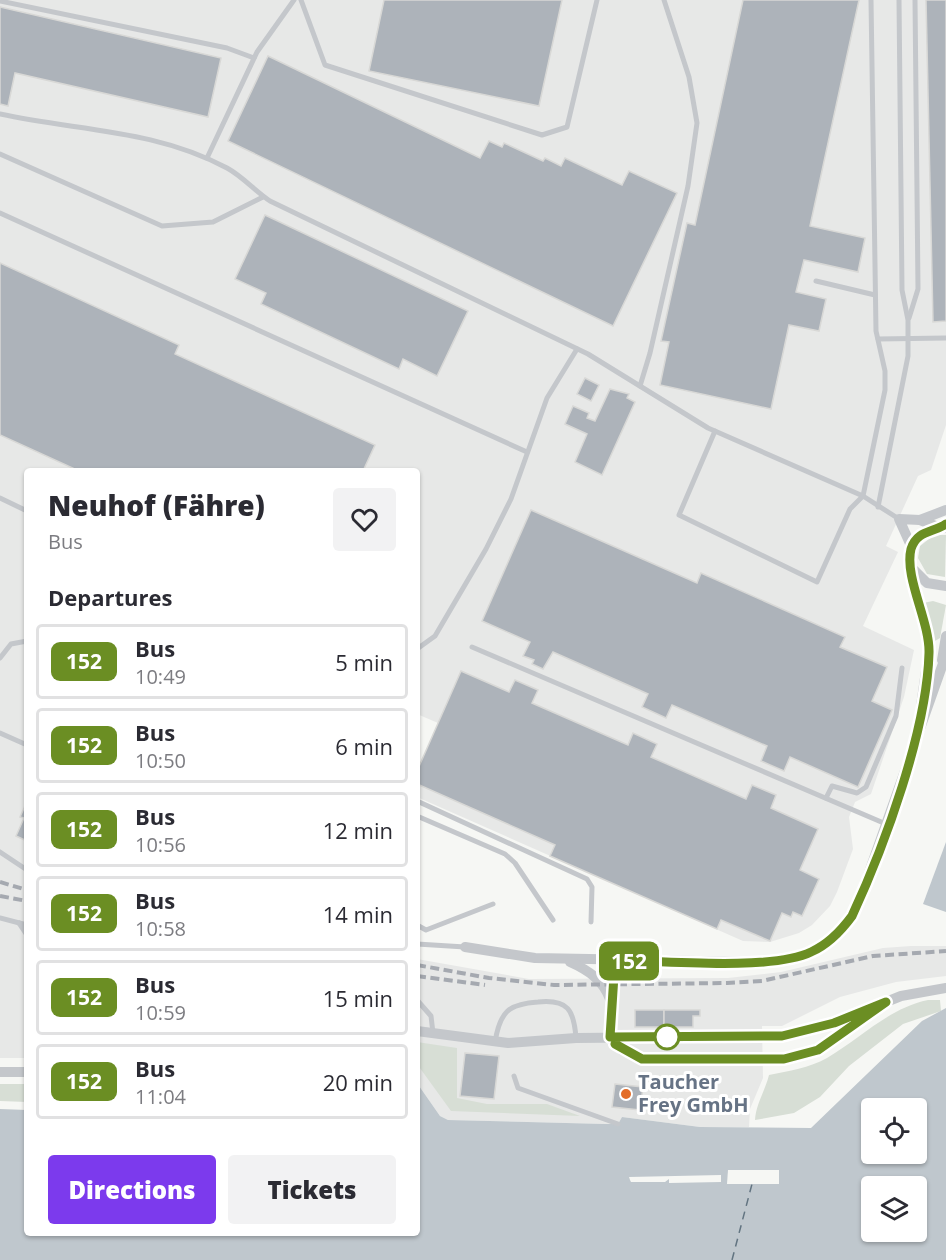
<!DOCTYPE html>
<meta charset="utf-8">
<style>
body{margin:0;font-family:"Open Sans",sans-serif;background:#f2f2f3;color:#2b2b33;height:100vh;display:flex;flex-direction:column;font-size:22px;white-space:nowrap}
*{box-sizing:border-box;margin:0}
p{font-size:20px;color:#7c7c81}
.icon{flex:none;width:33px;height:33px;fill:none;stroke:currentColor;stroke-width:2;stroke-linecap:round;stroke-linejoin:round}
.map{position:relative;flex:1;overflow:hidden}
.panel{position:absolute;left:24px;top:468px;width:396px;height:768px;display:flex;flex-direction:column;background:#fff;border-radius:6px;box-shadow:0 2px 4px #0004}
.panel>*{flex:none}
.badge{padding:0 12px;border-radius:9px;font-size:21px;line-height:39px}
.controls{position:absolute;left:861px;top:1098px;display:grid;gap:12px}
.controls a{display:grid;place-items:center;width:66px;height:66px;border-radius:6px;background:#fff;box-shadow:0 2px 4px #0004;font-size:30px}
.map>.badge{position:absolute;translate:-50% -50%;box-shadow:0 0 0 3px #fff}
h2{padding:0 24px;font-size:22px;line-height:54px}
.round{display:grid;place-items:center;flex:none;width:63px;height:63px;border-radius:6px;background:#f2f2f3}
.head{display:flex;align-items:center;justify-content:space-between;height:102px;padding:0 24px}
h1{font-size:28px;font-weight:800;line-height:45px}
.primary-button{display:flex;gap:12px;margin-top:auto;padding:12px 24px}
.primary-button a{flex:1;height:69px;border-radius:6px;background:#7c3aed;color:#fff;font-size:24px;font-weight:800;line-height:69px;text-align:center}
.primary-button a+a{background:#f2f2f3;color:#2b2b33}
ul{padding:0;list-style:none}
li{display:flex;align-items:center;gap:18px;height:75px;margin:0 12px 9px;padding:0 12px;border:3px solid #e1e1e2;border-radius:6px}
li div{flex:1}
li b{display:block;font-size:22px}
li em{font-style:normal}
li .badge{min-width:66px;font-weight:700;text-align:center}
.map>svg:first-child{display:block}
.built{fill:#e7e8e7}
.green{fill:#d7ded5}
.water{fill:#bfc7cd;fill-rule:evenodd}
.pier{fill:#f6f7f4}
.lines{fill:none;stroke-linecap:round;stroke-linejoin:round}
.ferry{stroke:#627481;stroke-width:1.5;stroke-dasharray:8 6;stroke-linecap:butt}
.building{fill:#adb3ba;stroke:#d8d8d6;stroke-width:1.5}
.lane{stroke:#c4c7cb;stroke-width:5}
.street{stroke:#c4c7cb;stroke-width:10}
.rail{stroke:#a5a9b0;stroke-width:4;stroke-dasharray:9 4.5;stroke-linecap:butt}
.line-casing{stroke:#fff;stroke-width:14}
.line{stroke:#6b8e23;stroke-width:9}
.stop-dot{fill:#fff;stroke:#6b8e23;stroke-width:3}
.poi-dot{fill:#e36c27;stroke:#fff;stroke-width:2}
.labels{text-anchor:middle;stroke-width:6;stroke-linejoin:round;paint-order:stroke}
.poi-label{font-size:20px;font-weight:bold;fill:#667385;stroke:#fff;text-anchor:start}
</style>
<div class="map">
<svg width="946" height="1260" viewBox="0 0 946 1260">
<rect width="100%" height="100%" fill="#f6f7f4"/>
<!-- built -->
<g class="built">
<path d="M0,0H946V425L931,470L918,476L886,546L898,552L863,626L914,650L904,697L871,794L855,802L849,817L853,849L837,892L830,906L812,925L799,933L770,942L743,941L417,797V771L438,723L417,714V471H27V1058H0Z"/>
<path d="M911,946H946V976L896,982L840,997L782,1026H762L763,1078L750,1109L749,1127H700L622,1117L618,1124H605L448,1120L440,1116L417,1083V959L529,979L728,978L781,972L883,948Z"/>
</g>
<!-- green -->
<g class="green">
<path d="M934,535H946L945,577L927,574L918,558L920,546Z"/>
<path d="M933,601L946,605L940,638L935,641L923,603Z"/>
<path d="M928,1000H940L941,1011L903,1024L849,1066L820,1097L794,1113L755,1120C756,1104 765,1091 769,1075C789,1071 809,1068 827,1058C861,1038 889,1008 928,1000Z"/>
<path d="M417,1042L457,1048V1098L487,1104H547L580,1116L451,1111L417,1064Z"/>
<path d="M0,1084H27V1102L0,1101Z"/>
</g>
<!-- water -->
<g class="water">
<path d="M946,842V912L923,904Z"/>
<path d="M946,1008V1260H0V1109L27,1110V1233H417V1083L440,1116L448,1120L605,1124H618L622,1117L700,1127L811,1128L922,1021ZM872,1108H916V1154H872ZM872,1186H916V1232H872Z"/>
</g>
<!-- pier -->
<g class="pier">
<path d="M728,1170H779V1184H727Z"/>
<path d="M721,1175V1182L669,1183V1179L665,1182H631L630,1180L629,1177Z"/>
</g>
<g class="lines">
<!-- ferry -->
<path class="ferry" d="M732,1260L752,1184"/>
</g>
<!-- building -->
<g class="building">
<path d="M384,0H562L539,106L369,71Z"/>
<path d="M743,0H859L810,226L865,238L858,272L804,260L796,292L826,299L819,331L789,325L771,409L660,385L669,342L661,341L687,223L695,225Z"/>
<path d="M926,0H946V321L933,322Z"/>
<path d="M0,7L221,58L208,117L15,73L8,106L0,104Z"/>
<path d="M268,56L480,158L489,141L502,147L504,143L543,161L545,158L561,166L565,158L622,185L629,171L677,193L613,326L228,141Z"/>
<path d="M265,215L468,311L437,376L403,359L399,369L261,304L266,293L235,279Z"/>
<path d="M0,263L179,345L175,354L375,445L363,471H79L0,435Z"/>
<path d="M585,378L599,385L591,401L577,394Z"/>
<path d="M610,389L629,394L627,398L635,402L602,475L575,462L587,434L565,424L573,406L589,413L587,418L595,421Z"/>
<path d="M531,510L697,583L701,573L845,637L840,647L887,667L872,701L892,710L858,787L790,757L784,771L761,761L767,746L672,705L666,718L642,707L648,694L553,652L543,669L532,664L534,660L523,656L530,642L482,621Z"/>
<path d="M461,671L509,692L515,680L538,690L532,703L628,745L633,733L657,744L651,757L746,799L752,785L776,795L771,808L818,829L800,870L819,879L802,916L793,912L791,917L782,913L770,941L721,920L717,929L550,856L555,845L417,784V771Z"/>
<path d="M25,806L27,807V841L16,836L24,818L20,817Z"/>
<rect x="635" y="1010" width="29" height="17"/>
<path d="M664,1010H700V1016H693V1027H664Z"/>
<path d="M465,1053L499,1056L494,1099L460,1096Z"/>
<path d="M615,1084L643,1087L640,1110L612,1107Z"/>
</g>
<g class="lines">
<!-- lane -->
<g class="lane">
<path d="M301,0L325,65L542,135L567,127L597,0"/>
<path d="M0,1L227,48L254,58"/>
<path d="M0,114C78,131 154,129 227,168C242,176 255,191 270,201L588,354L708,428L863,496L899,519"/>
<path d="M0,154L162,226L213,222L263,197"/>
<path d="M207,158L257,52L294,0"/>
<path d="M0,213L527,452"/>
<path d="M816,281L875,295"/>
<path d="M909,318L918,289L915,0"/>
<path d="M878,339L946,338"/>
<path d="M640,386L650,353L688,186L697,123L689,77L664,0"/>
<path d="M715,431L679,515L817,582L850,509L863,496L885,390V371L876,331L871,0"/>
<path d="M0,498L27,511"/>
<path d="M878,507L908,356V320L902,290L899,0"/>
<path d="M472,647L886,824"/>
<path d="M417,649L435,636L486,549L511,499L547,398L577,349"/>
<path d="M0,658L11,644L27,641"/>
<path d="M0,733L27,745"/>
<path d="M826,798L832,786L857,793L866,787L896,716L902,668"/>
<path d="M417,801L587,879L592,887L591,922"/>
<path d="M417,816L505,854L515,863L553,920"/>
<path d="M0,852L27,870"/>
<path d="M0,918L27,925"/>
<path d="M19,923L27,935"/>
<path d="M417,925L426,930L493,904"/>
<path d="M417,944L465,947"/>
<path d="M417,1000L431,1016L433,1033"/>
<path d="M495,1042C500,1012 508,1004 538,1002C568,999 574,1010 576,1038"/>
<path d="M514,1076L518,1088L618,1124"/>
</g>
<!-- street -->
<g class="street">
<path d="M920,520L946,510"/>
<path d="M912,548L899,519L920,520L938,527"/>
<path d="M914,570L927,583L946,586"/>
<path d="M942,660L946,636"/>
<path d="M921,706L929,650L911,564C909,542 923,525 946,528"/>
<path d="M465,947L535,958L751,962C804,960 837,948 860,898L946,655"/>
<path d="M570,962C588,970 603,980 610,999"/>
<path d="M417,1031L508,1043L576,1038L782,1036L834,1023L901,996L946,988"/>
<path d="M610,1037L622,1050L642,1059L773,1061L818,1050L872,1013"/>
<path d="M610,1037L615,960"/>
<path d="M0,1072H27"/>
</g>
<!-- rail -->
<g class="rail">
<path d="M0,882L27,890"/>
<path d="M0,896L27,901"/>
<path d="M417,965L489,978L554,985L727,983L762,981L873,956L946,951"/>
<path d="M417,976L485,985"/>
</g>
</g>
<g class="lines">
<!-- line casing -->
<g class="line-casing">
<path id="line" d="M615,1044L642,1059H784L818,1050L886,1002L834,1023L782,1036L610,1037L615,960C663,961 771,971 811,952C829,944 841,931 852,916C885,845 927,730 929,653C930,622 904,577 911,549C917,530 933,533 946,524"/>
</g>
<!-- line -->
<use href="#line" class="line"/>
</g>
<!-- markers -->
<circle class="stop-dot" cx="667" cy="1037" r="12"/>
<circle class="poi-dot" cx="626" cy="1094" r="6"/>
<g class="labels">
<!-- poi labels -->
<g class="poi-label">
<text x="638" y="1089">Taucher<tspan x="638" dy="23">Frey GmbH</tspan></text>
</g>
</g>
</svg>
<div class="controls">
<a><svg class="icon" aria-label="locate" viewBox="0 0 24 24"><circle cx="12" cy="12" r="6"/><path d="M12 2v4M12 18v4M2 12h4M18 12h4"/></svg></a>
<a><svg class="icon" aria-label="layers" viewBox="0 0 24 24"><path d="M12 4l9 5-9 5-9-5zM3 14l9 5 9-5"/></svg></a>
</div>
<b class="badge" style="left:629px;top:961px;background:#6b8e23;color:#fff">152</b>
<section class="panel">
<div class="head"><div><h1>Neuhof (Fähre)</h1><p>Bus</p></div><a class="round"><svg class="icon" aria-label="heart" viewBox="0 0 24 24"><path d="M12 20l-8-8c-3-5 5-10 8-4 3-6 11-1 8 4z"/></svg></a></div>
<h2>Departures</h2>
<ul>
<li><span class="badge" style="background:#6b8e23;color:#fff">152</span><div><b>Bus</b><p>10:49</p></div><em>5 min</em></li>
<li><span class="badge" style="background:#6b8e23;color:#fff">152</span><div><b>Bus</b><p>10:50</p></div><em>6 min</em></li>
<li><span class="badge" style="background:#6b8e23;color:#fff">152</span><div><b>Bus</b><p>10:56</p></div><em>12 min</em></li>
<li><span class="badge" style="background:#6b8e23;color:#fff">152</span><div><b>Bus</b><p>10:58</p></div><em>14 min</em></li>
<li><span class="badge" style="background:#6b8e23;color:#fff">152</span><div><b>Bus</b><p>10:59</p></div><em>15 min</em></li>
<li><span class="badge" style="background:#6b8e23;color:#fff">152</span><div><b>Bus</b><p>11:04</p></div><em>20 min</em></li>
</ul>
<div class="primary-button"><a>Directions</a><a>Tickets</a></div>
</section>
</div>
